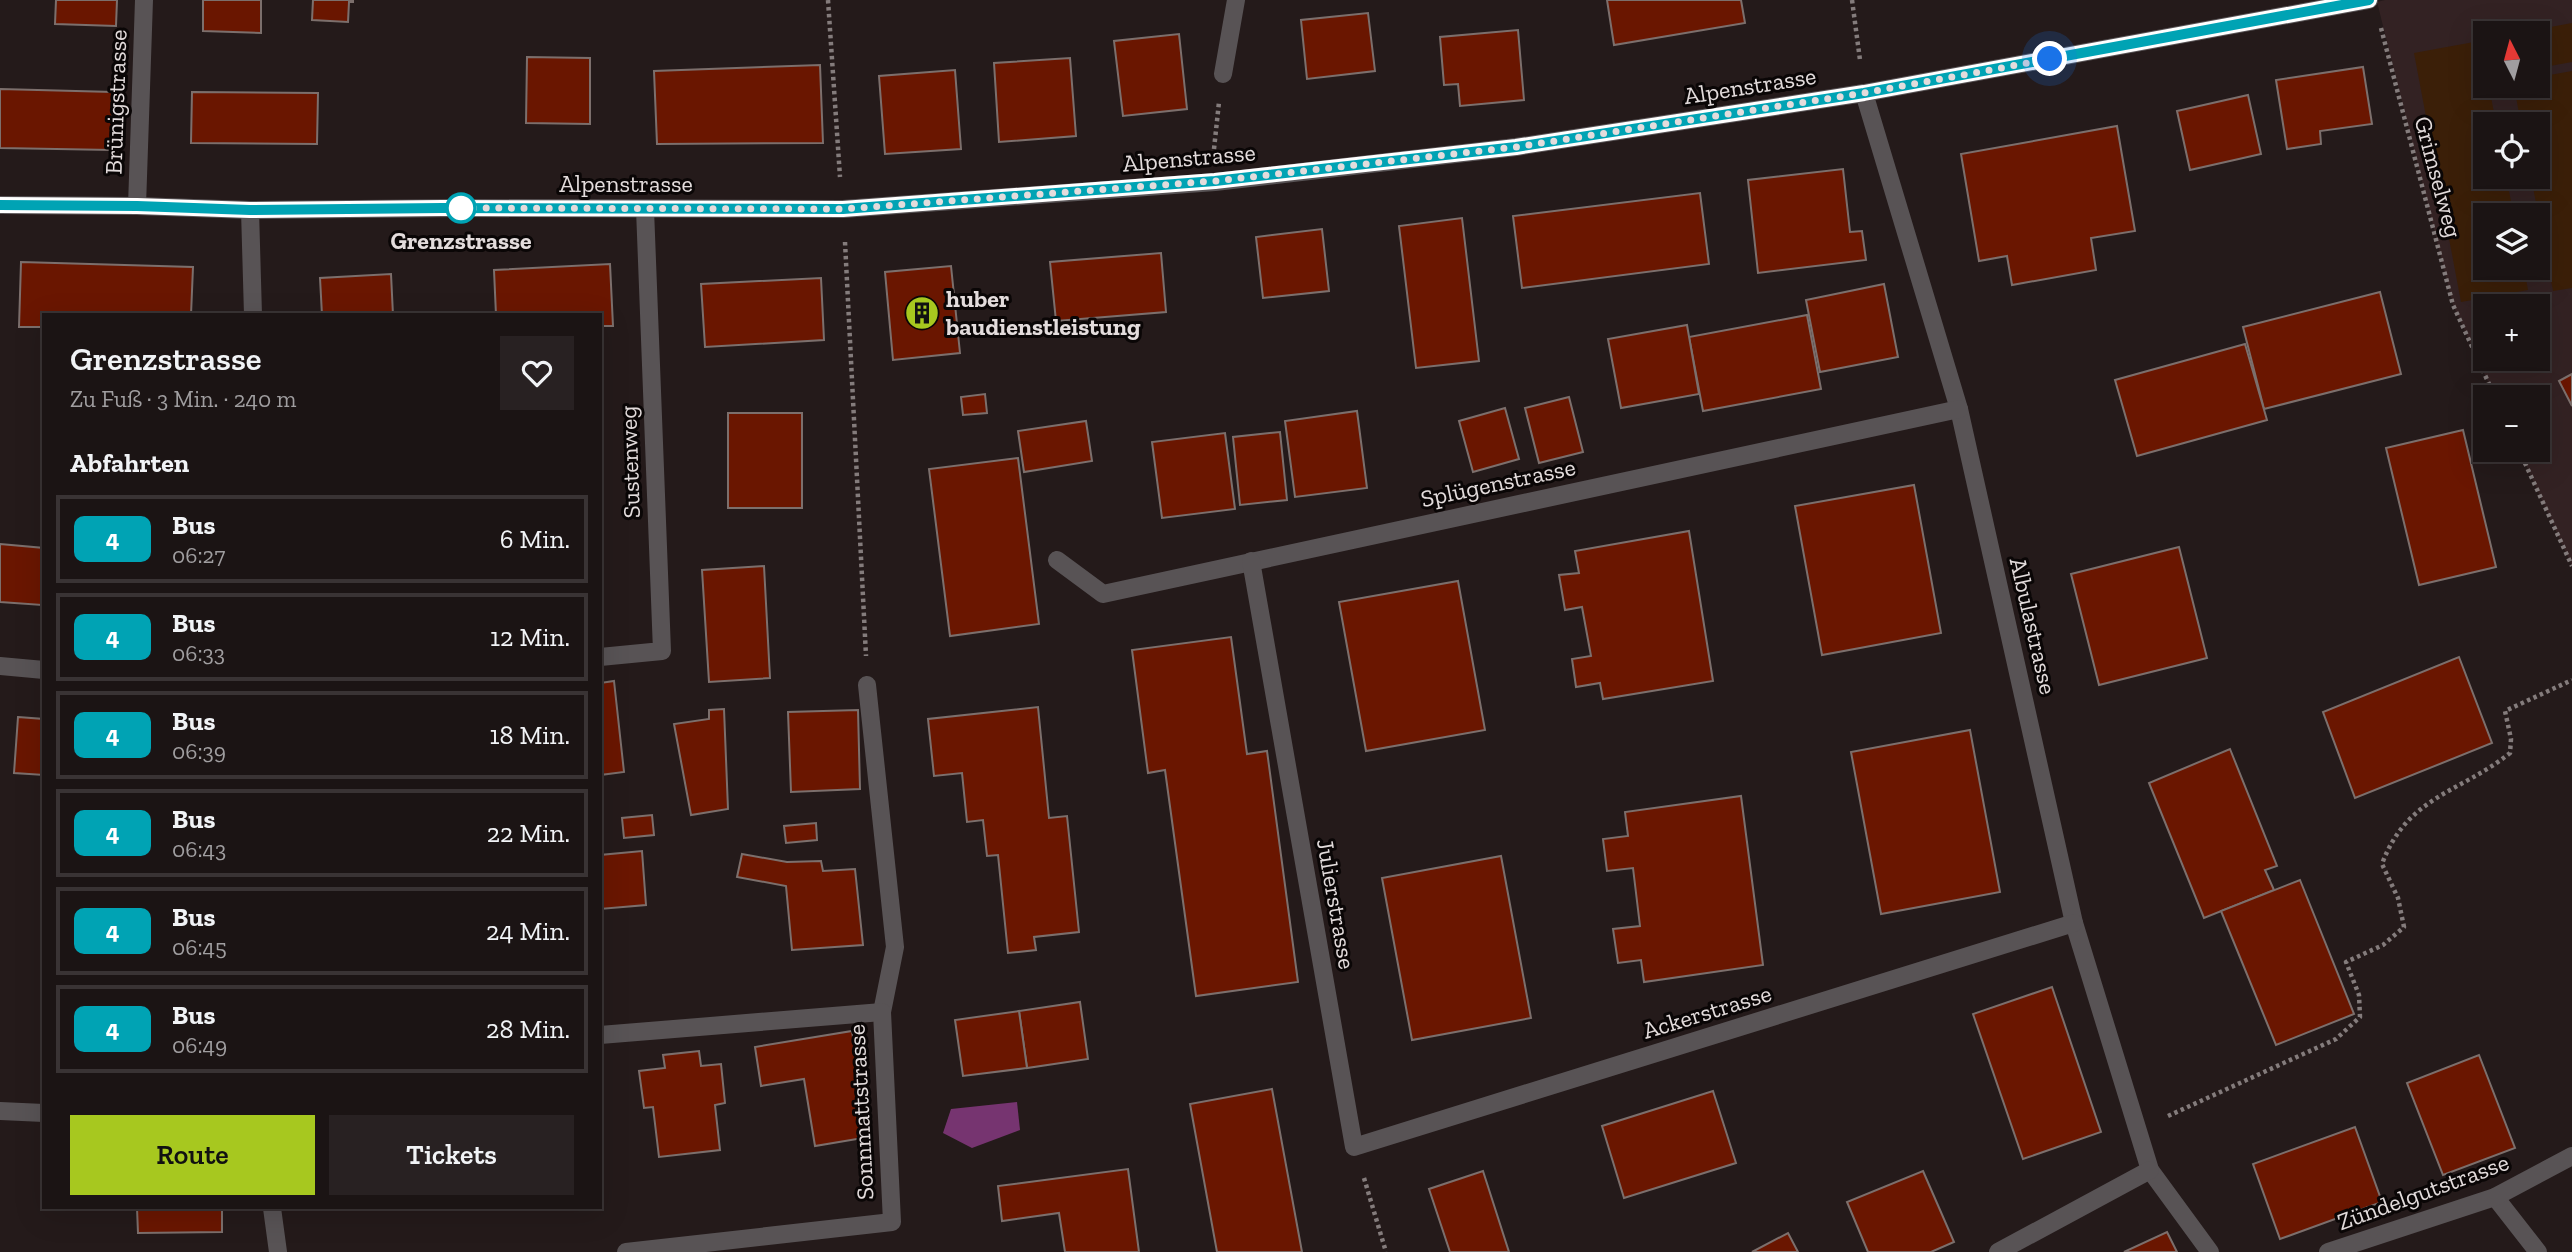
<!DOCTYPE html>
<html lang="de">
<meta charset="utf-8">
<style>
body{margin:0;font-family:"Zilla Slab",serif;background:#282122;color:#f1f3f6;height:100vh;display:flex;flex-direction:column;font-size:26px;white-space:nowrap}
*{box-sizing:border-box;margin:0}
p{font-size:23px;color:#a09ea0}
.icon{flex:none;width:38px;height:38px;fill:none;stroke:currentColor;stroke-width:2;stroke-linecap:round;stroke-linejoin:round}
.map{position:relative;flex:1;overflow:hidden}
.drawer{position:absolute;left:42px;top:313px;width:560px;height:896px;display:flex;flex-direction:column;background:#1b1414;border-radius:0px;box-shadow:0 7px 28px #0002,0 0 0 2px #393334}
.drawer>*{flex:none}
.badge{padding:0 14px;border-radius:10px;font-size:24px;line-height:46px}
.needle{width:46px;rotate:354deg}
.fabs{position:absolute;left:2473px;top:21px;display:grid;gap:14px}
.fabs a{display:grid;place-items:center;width:77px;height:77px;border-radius:0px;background:#1b1414;box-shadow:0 7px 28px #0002,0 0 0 2px #393334;font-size:35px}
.you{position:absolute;width:35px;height:35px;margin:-18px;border:5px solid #fff;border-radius:50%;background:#1a73e8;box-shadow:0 0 0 10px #1a73e833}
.map>.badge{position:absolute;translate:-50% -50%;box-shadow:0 0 0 4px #fff}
h2{padding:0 28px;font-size:26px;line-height:63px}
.round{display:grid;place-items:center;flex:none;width:74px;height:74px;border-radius:0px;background:#282122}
.headline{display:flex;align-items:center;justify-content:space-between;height:119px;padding:0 28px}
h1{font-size:33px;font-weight:600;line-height:52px}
.action{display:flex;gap:14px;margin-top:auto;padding:14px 28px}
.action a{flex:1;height:80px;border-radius:0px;background:#a7c81f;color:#111;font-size:28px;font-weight:600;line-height:80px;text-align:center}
.action a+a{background:#282122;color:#f1f3f6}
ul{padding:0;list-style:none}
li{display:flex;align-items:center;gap:21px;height:88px;margin:0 14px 10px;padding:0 14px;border:4px solid #393334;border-radius:0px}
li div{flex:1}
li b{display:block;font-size:26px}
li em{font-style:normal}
li .badge{min-width:77px;font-weight:700;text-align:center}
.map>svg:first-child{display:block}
.built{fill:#332223;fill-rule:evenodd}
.green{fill:#3b1f08}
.water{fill:#763470}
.building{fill:#6a1600;stroke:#7c6f6c;stroke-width:2}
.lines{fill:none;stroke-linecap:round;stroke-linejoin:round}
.path{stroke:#847c7c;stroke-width:4.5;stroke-dasharray:3.5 3.5;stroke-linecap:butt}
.street{stroke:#585355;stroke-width:18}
.line-casing{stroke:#fff;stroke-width:16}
.line{stroke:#00a3b4;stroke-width:10}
.walk{stroke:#e3dcdc;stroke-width:7;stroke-dasharray:0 12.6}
.stop-dot{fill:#fff;stroke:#00a3b4;stroke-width:3.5}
.labels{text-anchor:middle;stroke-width:6;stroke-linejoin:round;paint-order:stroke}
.street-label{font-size:24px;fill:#e3dcdc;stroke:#0a0606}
.stop-label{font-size:24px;font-weight:bold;fill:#e3dcdc;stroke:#0a0606}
.poi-label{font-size:24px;font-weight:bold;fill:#e3dcdc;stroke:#0a0606;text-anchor:start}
</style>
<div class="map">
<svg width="2572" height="1252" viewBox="0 0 2572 1252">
<rect width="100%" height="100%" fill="#241a1a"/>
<!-- built -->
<path class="built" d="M2385,0H2572V566L2519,450H2538V397H2495L2453,305L2377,2ZM2485,33H2538V86H2485ZM2485,124H2538V177H2485ZM2485,215H2538V268H2485ZM2485,306H2538V359H2485Z"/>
<!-- green -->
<g class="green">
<path d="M2572,23V62L2538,68V33H2519Z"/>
<path d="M2485,40V86H2489L2496,124H2485V177H2506L2514,215H2485V268H2524L2528,290L2461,302L2414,53Z"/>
<path d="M2572,71V288L2553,291L2531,177H2538V124H2521L2514,86H2538V77Z"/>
</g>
<!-- water -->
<path class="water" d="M1017,1102L1020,1130L972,1148L943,1133L951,1109Z"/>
<!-- building -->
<g class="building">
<path d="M56,0H117L116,26L55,24Z"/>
<path d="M203,0H261V33L203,31Z"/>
<path d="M313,0H353V2H349L348,22L312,20Z"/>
<path d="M1607,0H1741L1745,23L1614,45Z"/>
<path d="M1368,13L1375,71L1307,79L1301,20Z"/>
<path d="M1518,30L1524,100L1460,106L1458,84L1444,85L1440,37Z"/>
<path d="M1179,34L1187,109L1123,116L1114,41Z"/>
<path d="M527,57L590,58V124L526,123Z"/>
<path d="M1070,58L1076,136L999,142L994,63Z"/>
<path d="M820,65L823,143L657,144L654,71Z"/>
<path d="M2363,67L2372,124L2320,131L2321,144L2287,149L2276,80Z"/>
<path d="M955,70L961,149L885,154L879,76Z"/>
<path d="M0,89L113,92L112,150L0,148Z"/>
<path d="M192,92L318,93L317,144L191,143Z"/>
<path d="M2248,95L2261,154L2190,170L2177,111Z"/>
<path d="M2117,126L2135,231L2091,238L2096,270L2012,285L2007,256L1979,261L1961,154Z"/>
<path d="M1843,169L1850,232L1862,231L1866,260L1758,273L1748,180Z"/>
<path d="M1700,193L1709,264L1522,288L1513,216Z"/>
<path d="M1462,218L1479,361L1416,368L1399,226Z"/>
<path d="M1322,229L1329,291L1263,298L1256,237Z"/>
<path d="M1161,253L1166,312L1056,321L1050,262Z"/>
<path d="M21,262L193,267L191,315H44V327H19Z"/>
<path d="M610,264L613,326H600V315H496L494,270Z"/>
<path d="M951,266L960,353L893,360L885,272Z"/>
<path d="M391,274L393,315H322L320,278Z"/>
<path d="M821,278L824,340L705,347L701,284Z"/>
<path d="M1884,284L1898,357L1820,372L1806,300Z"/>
<path d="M2380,292L2401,374L2264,409L2243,327Z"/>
<path d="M1807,315L1821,389L1703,411L1689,337Z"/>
<path d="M1687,325L1699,394L1621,408L1608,339Z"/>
<path d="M2245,344L2267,420L2137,456L2115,380Z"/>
<path d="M2572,374V406L2559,381Z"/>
<path d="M985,394L987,413L963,415L961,397Z"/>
<path d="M1569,397L1583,452L1539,463L1525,408Z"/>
<path d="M1505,408L1519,459L1473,472L1459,421Z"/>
<path d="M1357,411L1367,488L1295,497L1285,421Z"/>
<rect x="728" y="413" width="74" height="95"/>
<path d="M1086,421L1092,461L1024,472L1018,431Z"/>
<path d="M2463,430L2496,567L2419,585L2386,448Z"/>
<path d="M1280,432L1287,500L1240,505L1233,437Z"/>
<path d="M1225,433L1235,509L1162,518L1152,442Z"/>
<path d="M1018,458L1039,624L950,636L929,469Z"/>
<path d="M1914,485L1941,633L1822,655L1795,506Z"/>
<path d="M1689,531L1713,681L1603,699L1600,683L1576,687L1572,659L1591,656L1582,607L1565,610L1559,575L1579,573L1575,551Z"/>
<path d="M0,544L44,548L42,605L0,602Z"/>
<path d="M2179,547L2207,658L2099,685L2071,574Z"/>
<path d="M764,566L770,678L709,682L702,570Z"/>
<path d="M1458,581L1485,730L1366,751L1339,602Z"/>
<path d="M1231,637L1247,754L1267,751L1298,982L1196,996L1165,770L1148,773L1132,650Z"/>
<path d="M2459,657L2492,743L2355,798L2323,712Z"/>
<path d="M614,681L624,772L600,775V683Z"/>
<path d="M1038,707L1049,818L1067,816L1079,932L1034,937L1036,950L1008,953L998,855L987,856L983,820L967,822L962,773L934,776L928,719Z"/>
<path d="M724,709L728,809L691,815L674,724L709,719V710Z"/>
<path d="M858,710L860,789L791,792L788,712Z"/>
<path d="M18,717L44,719V775L14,773Z"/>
<path d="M1970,730L2000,892L1881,914L1851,752Z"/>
<path d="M2230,749L2277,866L2265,870L2274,890L2204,918L2149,783Z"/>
<path d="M1741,796L1763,965L1644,982L1641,960L1618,963L1613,929L1640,926L1633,868L1607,871L1603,839L1628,836L1625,812Z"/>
<path d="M652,815L654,835L624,838L622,818Z"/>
<path d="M816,823L817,840L786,843L784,826Z"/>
<path d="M642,851L646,905L600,909V855Z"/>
<path d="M742,854L787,862L821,861L823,871L855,869L863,945L792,950L786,886L737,877Z"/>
<path d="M1501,856L1531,1018L1412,1040L1382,878Z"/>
<path d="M2300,880L2354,1014L2276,1045L2221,911Z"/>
<path d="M2052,987L2101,1132L2023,1159L1973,1014Z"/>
<path d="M1080,1002L1088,1059L1027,1068L1019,1011Z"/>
<path d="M1019,1011L1027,1068L963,1076L955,1020Z"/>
<path d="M852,1031L869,1137L815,1146L804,1079L761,1086L755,1047Z"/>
<path d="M699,1051L701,1066L721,1064L725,1103L715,1105L720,1150L659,1157L653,1107L644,1108L639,1071L665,1068L663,1055Z"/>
<path d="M2479,1055L2515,1148L2443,1175L2407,1083Z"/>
<path d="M1272,1089L1302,1252H1217L1190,1104Z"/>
<path d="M1713,1091L1736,1163L1624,1198L1602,1126Z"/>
<path d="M2355,1127L2382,1202L2280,1239L2253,1164Z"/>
<path d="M1128,1169L1139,1252H1065L1059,1213L1002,1221L998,1186Z"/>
<path d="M1483,1171L1509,1252H1450L1429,1189Z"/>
<path d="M1923,1171L1954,1242L1931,1252H1868L1847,1202Z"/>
<path d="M137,1208H222V1232L138,1233Z"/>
<path d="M2167,1232L2177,1252H2124Z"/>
<path d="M1788,1233L1798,1252H1752Z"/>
</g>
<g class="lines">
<!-- path -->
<g class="path">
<path d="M828,0L840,177"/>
<path d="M1852,0L1860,60"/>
<path d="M2381,28L2453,305L2495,397"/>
<path d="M1214,149L1219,102"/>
<path d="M845,242L866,656"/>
<path d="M2519,450L2572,566"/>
<path d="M2168,1116L2336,1039L2360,1017L2359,995L2346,962L2383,945L2404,927L2398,898L2382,864C2407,796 2460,793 2510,753L2511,739L2505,711L2572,680"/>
<path d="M1364,1178L1386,1252"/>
</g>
<!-- street -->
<g class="street">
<path d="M1223,74L1236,0"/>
<path d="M1864,93L1959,409L2074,923L2150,1170L2210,1252"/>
<path d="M0,205L137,206L250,210L461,208L843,209L1215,182L1516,147L1864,93L2369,0"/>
<path d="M137,206L144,0"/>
<path d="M250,210L253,315"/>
<path d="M1057,560L1103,594L1959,409"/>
<path d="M1251,561L1354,1147L2074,923"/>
<path d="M600,657L662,651L645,209"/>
<path d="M0,666L44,670"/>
<path d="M867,685L895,947L882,1012"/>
<path d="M600,1035L882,1012L892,1222L626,1252"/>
<path d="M0,1111L44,1113"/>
<path d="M2495,1197L2538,1252"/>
<path d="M272,1208L278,1252"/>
<path d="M1998,1252L2150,1170"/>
<path d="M2328,1252L2495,1197L2572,1156"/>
</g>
</g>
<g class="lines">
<!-- line casing -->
<g class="line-casing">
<path id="line" d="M0,205L137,206L250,210L442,208L843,209L1215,181L1516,147L1864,93L2369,0"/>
</g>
<!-- line -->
<use href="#line" class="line"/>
<!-- walk -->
<path class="walk" d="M461,208L843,209L1215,181L1516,147L1864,93L2050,59"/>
</g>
<!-- icons -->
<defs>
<g id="building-disc" transform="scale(1.75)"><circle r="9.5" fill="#a7c81f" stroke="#0a0606"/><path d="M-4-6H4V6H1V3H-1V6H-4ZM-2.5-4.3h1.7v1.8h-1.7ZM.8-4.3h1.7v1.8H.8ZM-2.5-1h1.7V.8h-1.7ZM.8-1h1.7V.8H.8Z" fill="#111"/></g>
</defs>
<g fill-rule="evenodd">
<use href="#building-disc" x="922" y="313"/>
</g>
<!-- markers -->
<circle class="stop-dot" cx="461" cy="208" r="14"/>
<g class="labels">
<!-- street labels -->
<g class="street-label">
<text transform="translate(1750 86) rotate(-9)" y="8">Alpenstrasse</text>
<text transform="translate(116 102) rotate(-88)" y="8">Brünigstrasse</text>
<text transform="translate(1189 158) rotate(-5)" y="8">Alpenstrasse</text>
<text transform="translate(2438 177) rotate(75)" y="8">Grimselweg</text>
<text x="626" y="192">Alpenstrasse</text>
<text transform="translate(630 462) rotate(-92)" y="8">Sustenweg</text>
<text transform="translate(1498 483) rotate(-12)" y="8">Splügenstrasse</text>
<text transform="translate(2033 626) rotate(77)" y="8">Albulastrasse</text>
<text transform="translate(1336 904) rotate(80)" y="8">Julierstrasse</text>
<text transform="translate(1707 1012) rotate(-17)" y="8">Ackerstrasse</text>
<text transform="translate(861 1112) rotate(-93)" y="8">Sonnmattstrasse</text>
<text transform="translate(2423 1192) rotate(-20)" y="8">Zündelgutstrasse</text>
</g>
<!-- stop labels -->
<g class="stop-label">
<text x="461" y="249">Grenzstrasse</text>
</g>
<!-- poi labels -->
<g class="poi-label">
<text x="946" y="307">huber<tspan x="946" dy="28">baudienstleistung</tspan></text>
</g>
</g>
</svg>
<div class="fabs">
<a><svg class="needle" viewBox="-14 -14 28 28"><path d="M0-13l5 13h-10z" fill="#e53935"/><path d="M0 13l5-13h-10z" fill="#a09ea0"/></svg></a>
<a><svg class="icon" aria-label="locate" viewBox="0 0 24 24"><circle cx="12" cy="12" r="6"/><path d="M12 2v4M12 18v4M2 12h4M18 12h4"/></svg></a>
<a><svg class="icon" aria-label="layers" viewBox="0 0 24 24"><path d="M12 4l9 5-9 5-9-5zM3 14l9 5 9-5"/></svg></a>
<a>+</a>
<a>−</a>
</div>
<div class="you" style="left:2050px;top:59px"></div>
<section class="drawer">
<div class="headline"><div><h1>Grenzstrasse</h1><p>Zu Fuß · 3 Min. · 240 m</p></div><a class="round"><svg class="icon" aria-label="heart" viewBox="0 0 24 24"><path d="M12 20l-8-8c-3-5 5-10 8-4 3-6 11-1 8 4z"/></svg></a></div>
<h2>Abfahrten</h2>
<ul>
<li><span class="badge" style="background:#00a3b4;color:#fff">4</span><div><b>Bus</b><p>06:27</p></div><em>6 Min.</em></li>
<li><span class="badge" style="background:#00a3b4;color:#fff">4</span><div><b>Bus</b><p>06:33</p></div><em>12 Min.</em></li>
<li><span class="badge" style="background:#00a3b4;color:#fff">4</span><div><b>Bus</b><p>06:39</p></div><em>18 Min.</em></li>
<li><span class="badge" style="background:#00a3b4;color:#fff">4</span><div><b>Bus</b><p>06:43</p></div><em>22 Min.</em></li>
<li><span class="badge" style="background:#00a3b4;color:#fff">4</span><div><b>Bus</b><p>06:45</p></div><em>24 Min.</em></li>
<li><span class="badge" style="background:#00a3b4;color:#fff">4</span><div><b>Bus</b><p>06:49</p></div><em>28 Min.</em></li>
</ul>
<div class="action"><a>Route</a><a>Tickets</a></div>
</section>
</div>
